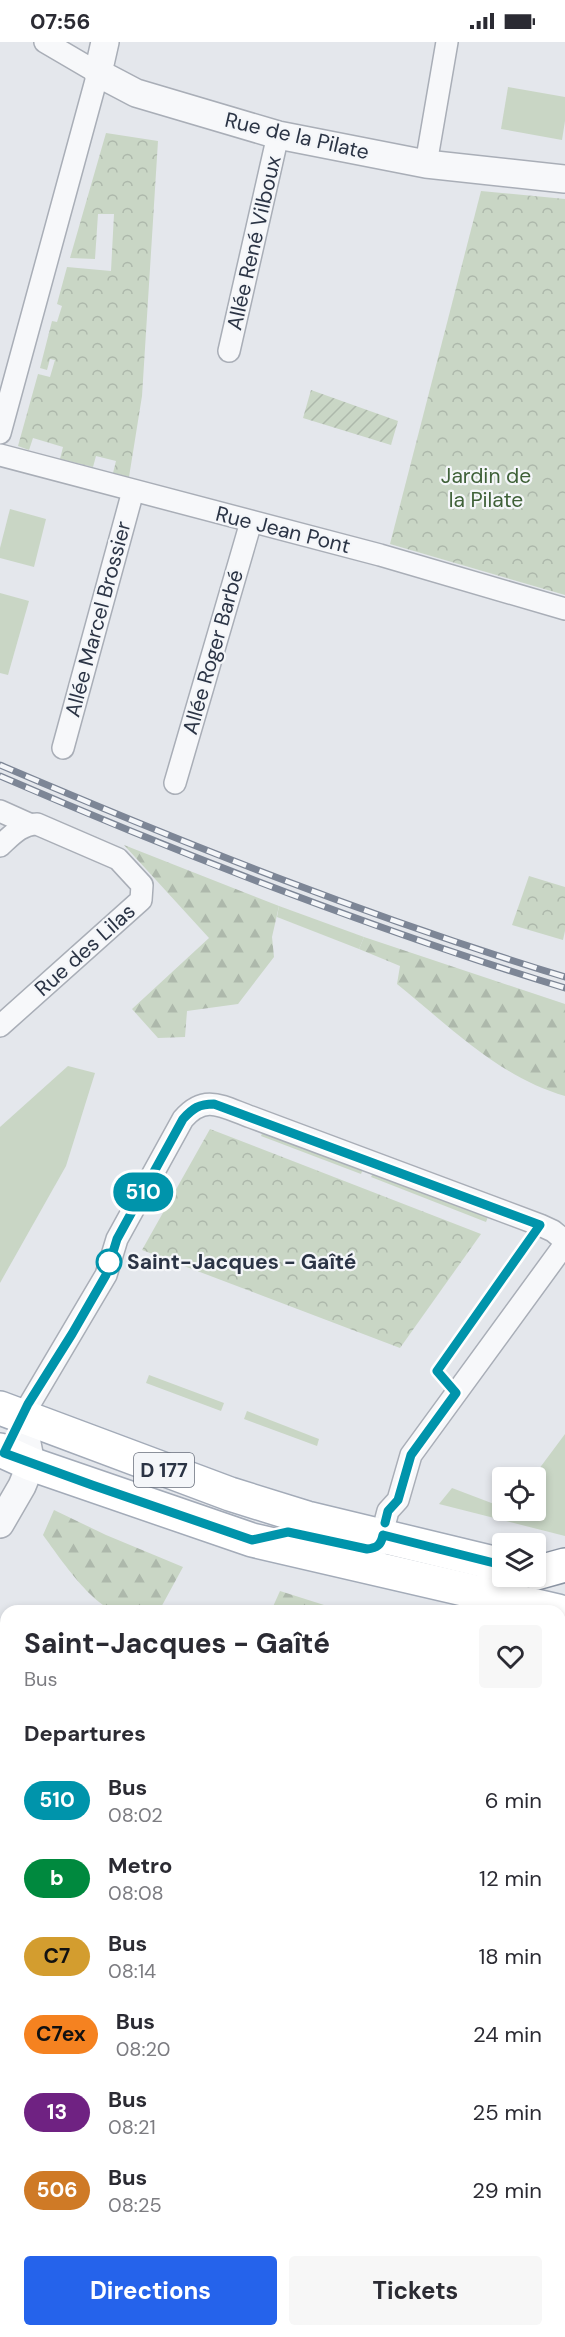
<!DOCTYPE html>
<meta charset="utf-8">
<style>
body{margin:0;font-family:"DM Sans",sans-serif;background:#f7f7f7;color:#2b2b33;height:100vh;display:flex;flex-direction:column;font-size:22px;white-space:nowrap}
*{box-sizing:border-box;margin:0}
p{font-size:20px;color:#7c7c81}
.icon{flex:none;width:33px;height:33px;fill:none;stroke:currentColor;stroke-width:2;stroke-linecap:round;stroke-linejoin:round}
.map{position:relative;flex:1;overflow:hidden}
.details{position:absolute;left:0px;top:1563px;width:566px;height:732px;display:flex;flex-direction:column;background:#fff;border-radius:18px 18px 0 0;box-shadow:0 3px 9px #0003}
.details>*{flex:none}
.badge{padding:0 12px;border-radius:20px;font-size:21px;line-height:39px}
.controls{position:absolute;left:492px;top:1425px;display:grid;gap:12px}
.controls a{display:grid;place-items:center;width:54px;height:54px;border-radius:6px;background:#fff;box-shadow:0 3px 9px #0003;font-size:30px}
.map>.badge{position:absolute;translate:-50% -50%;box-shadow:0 0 0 3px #fff}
h2{padding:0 24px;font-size:22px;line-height:54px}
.round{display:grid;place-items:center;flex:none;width:63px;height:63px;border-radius:6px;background:#f7f7f7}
.head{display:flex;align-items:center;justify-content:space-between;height:102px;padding:0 24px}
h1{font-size:28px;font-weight:700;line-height:45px}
.cta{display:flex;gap:12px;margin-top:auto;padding:12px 24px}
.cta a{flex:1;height:69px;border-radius:6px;background:#2563eb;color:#fff;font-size:24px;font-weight:700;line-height:69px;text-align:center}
.cta a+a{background:#f7f7f7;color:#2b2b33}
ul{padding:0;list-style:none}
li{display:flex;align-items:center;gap:18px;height:78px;padding:0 24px}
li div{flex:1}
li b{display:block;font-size:22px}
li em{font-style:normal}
li .badge{min-width:66px;font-weight:700;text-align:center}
.status{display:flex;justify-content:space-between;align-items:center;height:42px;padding:0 30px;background:#fff;direction:ltr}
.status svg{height:16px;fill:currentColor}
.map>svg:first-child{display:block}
.grass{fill:#c9d6c5}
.forest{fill:url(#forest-firs)}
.park{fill:url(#park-crowns)}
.garden{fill:url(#garden-furrows)}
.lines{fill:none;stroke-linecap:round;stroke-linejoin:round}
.minor-casing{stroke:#a9aeb7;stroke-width:24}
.tertiary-casing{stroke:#a9aeb7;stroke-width:30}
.primary-casing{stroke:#a3abb8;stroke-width:36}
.trunk-casing{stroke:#8b94a3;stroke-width:36}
.minor{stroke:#f7f8fa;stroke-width:21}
.tertiary{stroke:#f7f8fa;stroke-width:27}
.primary{stroke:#fff;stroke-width:33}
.trunk{stroke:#fff;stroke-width:33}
.rail-casing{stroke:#7d8696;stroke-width:7}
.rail{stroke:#f4f6f9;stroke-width:4.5;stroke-dasharray:14;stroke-linecap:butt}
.line-casing{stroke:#fff;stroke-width:14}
.line{stroke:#0094ab;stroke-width:9}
.stop-dot{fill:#fff;stroke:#0094ab;stroke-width:3}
.labels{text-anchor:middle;stroke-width:4.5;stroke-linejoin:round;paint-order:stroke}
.shield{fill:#f4f6f9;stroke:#676e7b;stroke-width:1.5}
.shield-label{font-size:20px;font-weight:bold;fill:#2b3445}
.street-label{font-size:21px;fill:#2b3445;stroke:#f4f6f9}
.park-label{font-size:21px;fill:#3f6138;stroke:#f4f6f9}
.stop-label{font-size:21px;font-weight:bold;fill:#2b3445;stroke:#f4f6f9;text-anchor:start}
</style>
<div class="status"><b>07:56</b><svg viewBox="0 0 49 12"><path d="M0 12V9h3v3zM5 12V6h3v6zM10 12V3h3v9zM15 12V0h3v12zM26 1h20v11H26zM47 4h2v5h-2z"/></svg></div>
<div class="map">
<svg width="565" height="2295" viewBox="0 0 565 2295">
<defs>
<pattern id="forest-firs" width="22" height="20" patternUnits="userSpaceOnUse" patternTransform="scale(1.5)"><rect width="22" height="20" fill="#c9d6c5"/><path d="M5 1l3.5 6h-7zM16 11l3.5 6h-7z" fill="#adb8ab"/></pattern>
<pattern id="park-crowns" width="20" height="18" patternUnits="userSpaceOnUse" patternTransform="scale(1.5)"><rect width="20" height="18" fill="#c9d6c5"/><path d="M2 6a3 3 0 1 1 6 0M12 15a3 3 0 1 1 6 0" fill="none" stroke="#adb8ab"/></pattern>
<pattern id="garden-furrows" width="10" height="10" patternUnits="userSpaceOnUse" patternTransform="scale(1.5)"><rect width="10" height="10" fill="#c9d6c5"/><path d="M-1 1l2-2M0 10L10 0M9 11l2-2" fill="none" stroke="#adb8ab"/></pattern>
</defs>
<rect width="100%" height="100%" fill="#e4e7ec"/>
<!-- grass -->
<g class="grass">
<path d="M508,45L565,55V79L562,98L501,87Z"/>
<path d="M10,467L46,477L34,525L0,516V506Z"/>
<path d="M0,551L29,559L8,633L0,631Z"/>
<path d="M279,864L364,895L359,907L277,875Z"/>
<path d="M68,1024L95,1031L66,1124L0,1241V1085Z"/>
<path d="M263,1089L363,1127L361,1132L261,1094Z"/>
<path d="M373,1131L488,1175L486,1180L371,1135Z"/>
<path d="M149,1333L224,1361L221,1369L146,1341Z"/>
<path d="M247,1369L319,1397L317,1404L244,1377Z"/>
<path d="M565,1392V1494L439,1462L452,1446L502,1465V1468H536V1436L533,1435Z"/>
<path d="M560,1601L565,1602V1686L560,1698Z"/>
<path d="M565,1751V1838L560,1847V1762Z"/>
<path d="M565,1976V2075L560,2079V1984Z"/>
<path d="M565,2203V2295H499L504,2289H560V2211Z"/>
<path d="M382,2289H458L454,2295H378Z"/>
</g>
<!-- forest -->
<g class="forest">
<path d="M124,803L279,864L272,895L274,915L238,962L187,969L185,995L158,996L132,967L209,896Z"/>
<path d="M364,895L565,962V1054C500,1036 448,983 397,942L400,924L359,907Z"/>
<path d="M54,1468L106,1493L183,1525L159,1569C146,1569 131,1571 117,1569C93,1566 57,1512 43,1493Z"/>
<path d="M280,1549L343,1569H271Z"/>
</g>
<!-- park -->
<g class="park">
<path d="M106,91L158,99L142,354L129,435L113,431L116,419L96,414L93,425L60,417L63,405L33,396L29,408L18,404L38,332L50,335L55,318L50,317L47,328L40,326L52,279L57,280L62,264L57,262L67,225L111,229L114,172H98L95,217L70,216Z"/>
<path d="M481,149L565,157V553L390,502Z"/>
<path d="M529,834L565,845V889L563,898L512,883Z"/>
<path d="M210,1087L481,1192L400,1306L142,1208Z"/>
</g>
<!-- garden -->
<path class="garden" d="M311,348L398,379L391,403L303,376Z"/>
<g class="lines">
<!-- minor casing -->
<g class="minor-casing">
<g id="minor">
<path d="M426,122L447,0"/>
<path d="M229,309L278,93"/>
<path d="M0,391L98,31L45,0"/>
<path d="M0,413L380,513L565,567"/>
<path d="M63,706L133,449"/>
<path d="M175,741L251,480"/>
<path d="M0,769L29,782"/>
<path d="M0,804C11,794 21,782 37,782L118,817L142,843L141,858L0,984"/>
<path d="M22,1375L106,1233L117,1197L183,1077C205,1051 223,1065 251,1075L540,1183L553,1189L565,1199"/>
<path d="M305,1494L367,1507L379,1503L388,1469L398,1458L411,1413L565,1202"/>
<path d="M0,1726L6,1730"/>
<path d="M0,1826L6,1817"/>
<path d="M0,1948L6,1952"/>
<path d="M0,2292L5,2295"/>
<path d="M130,2295L134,2289"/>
</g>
</g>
<!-- tertiary casing -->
<g class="tertiary-casing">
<g id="tertiary">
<path d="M105,0L98,31L136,51L278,93L426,122L565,137"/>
<path d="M0,1482L22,1444L31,1422L22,1375"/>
</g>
</g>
<!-- primary casing -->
<g class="primary-casing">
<g id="primary">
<path d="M0,1366L230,1452L307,1476L502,1523"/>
<path d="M0,1408L31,1422L252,1498L558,1569"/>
</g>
</g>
<!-- trunk casing -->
<g class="trunk-casing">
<g id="trunk">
<path d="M536,1531L565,1523"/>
<path d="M479,1550L497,1569"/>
<path d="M560,1743L565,1729"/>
<path d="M560,1886L565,1877"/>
<path d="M560,1952L565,1944"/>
<path d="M560,2088L565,2084"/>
<path d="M295,2295L299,2289"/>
<path d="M359,2295L364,2289"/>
</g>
</g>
<!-- minor -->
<use href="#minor" class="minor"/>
<!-- tertiary -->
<use href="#tertiary" class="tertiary"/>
<!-- primary -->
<use href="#primary" class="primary"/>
<!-- trunk -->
<use href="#trunk" class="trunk"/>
<!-- rail casing -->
<g class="rail-casing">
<g id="rail">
<path d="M0,723C185,802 372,876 565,935"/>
<path d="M0,734C185,814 372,887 565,946"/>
</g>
</g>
<!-- rail -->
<use href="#rail" class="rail"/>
</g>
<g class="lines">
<!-- line casing -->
<g class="line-casing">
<path id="line" d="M385,1481L388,1469L398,1458L411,1413L456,1351L437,1329L540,1183L214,1062C199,1062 193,1066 183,1077L117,1197L106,1233L72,1292L28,1362L4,1411L92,1443L252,1498L288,1490L367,1507C377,1506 381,1503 383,1493L502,1523"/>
</g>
<!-- line -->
<use href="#line" class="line"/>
</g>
<!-- markers -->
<circle class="stop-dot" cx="109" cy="1220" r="12"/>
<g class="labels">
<!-- shield labels -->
<rect class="shield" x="134" y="1411" width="60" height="34" rx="4.5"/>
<g class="shield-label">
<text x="164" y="1435">D 177</text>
</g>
<!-- street labels -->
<g class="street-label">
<text transform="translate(297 94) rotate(13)" y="7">Rue de la Pilate</text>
<text transform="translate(254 201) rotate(-77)" y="7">Allée René Vilboux</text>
<text transform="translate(283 488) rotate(14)" y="7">Rue Jean Pont</text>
<text transform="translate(98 577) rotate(-75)" y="7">Allée Marcel Brossier</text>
<text transform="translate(213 610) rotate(-74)" y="7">Allée Roger Barbé</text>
<text transform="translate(85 908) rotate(-42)" y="7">Rue des Lilas</text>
</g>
<!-- park labels -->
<g class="park-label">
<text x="486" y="441">Jardin de<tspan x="486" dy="24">la Pilate</tspan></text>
</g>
<!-- stop labels -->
<g class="stop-label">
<text x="127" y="1227">Saint-Jacques - Gaîté</text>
</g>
</g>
</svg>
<div class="controls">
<a><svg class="icon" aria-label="locate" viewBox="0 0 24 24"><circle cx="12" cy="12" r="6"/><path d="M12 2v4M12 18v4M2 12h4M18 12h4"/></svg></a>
<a><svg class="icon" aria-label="layers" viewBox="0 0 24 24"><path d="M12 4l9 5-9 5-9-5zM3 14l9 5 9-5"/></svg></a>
</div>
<b class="badge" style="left:143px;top:1150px;background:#0094ab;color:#fff">510</b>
<section class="details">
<div class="head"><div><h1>Saint-Jacques - Gaîté</h1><p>Bus</p></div><a class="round"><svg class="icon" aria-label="heart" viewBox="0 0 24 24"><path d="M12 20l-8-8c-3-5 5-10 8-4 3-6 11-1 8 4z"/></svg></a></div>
<h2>Departures</h2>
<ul>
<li><span class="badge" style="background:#0094ab;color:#fff">510</span><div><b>Bus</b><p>08:02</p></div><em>6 min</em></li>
<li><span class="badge" style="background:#00893e;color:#fff">b</span><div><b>Metro</b><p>08:08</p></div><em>12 min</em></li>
<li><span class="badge" style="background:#d39d2f;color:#111">C7</span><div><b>Bus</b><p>08:14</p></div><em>18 min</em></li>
<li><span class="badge" style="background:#f58220;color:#111">C7ex</span><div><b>Bus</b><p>08:20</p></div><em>24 min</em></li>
<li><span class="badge" style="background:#6f2282;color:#fff">13</span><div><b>Bus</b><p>08:21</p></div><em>25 min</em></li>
<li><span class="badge" style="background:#cf7a26;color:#fff">506</span><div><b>Bus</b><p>08:25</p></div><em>29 min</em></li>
</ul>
<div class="cta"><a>Directions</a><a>Tickets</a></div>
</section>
</div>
